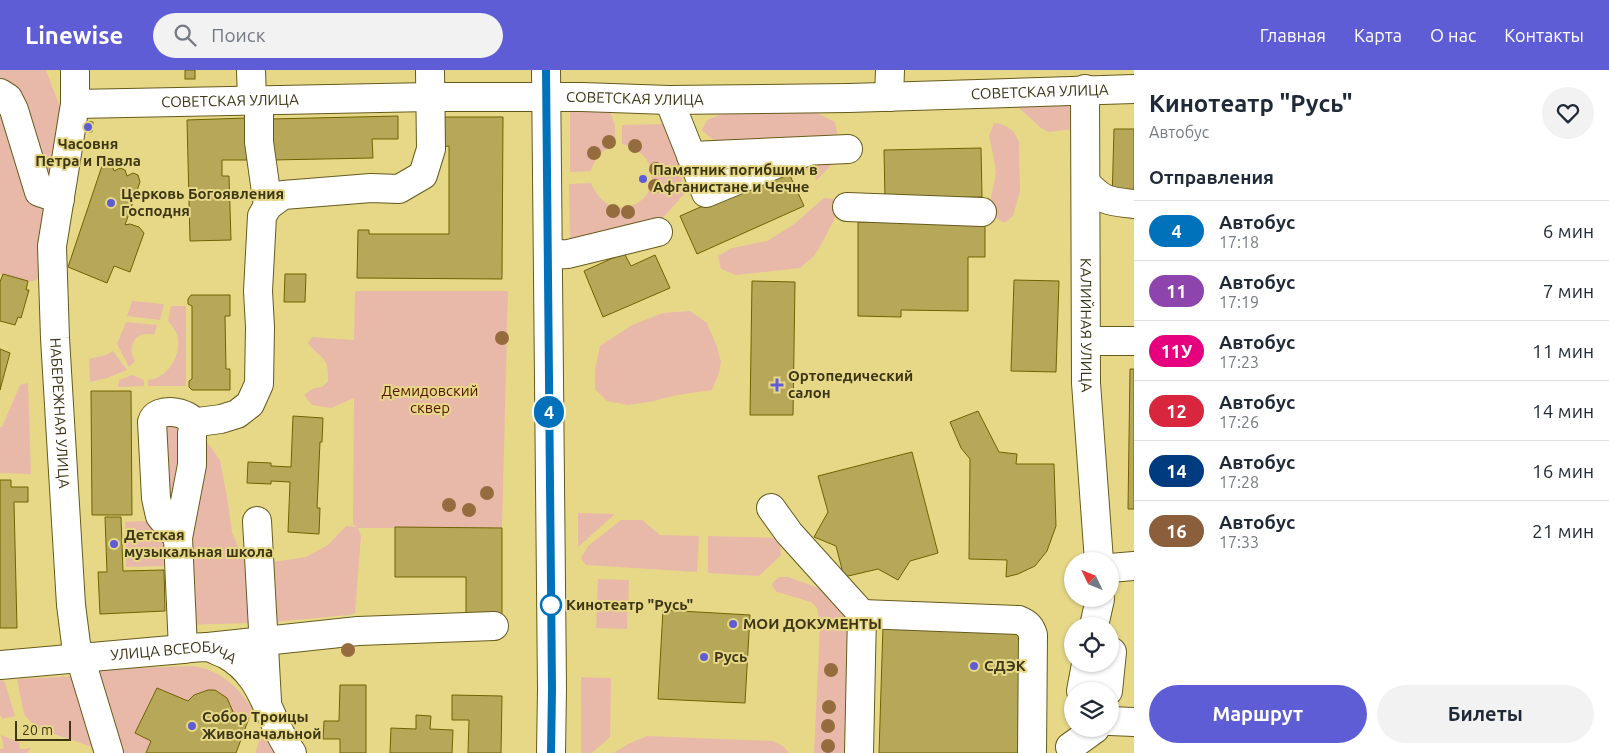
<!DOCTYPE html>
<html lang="ru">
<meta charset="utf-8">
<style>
body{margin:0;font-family:Ubuntu,sans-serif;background:#f2f2f3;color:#1f2937;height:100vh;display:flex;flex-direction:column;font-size:19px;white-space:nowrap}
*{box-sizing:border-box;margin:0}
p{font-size:16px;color:#747a83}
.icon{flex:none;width:28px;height:28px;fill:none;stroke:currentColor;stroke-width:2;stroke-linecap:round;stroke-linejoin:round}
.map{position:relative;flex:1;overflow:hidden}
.drawer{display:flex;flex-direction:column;background:#fff;width:475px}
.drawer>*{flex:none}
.badge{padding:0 10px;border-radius:16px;font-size:18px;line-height:32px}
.needle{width:32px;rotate:313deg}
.fabs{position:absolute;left:1064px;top:482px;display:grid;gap:10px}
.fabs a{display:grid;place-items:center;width:55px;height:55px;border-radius:50%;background:#fff;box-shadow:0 1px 4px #0004;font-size:25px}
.scale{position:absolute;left:15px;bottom:12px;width:56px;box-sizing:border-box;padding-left:5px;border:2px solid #3c3615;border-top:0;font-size:14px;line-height:18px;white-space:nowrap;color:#3c3615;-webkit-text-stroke:4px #e7d888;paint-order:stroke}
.map>.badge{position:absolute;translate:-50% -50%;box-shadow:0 0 0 2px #fff}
h2{padding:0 15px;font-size:19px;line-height:45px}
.round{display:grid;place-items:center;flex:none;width:52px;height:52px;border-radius:26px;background:#f2f2f3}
.summary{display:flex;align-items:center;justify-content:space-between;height:85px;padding:0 15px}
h1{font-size:24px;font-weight:600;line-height:38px}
.button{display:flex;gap:10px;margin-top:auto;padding:10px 15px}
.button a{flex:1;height:58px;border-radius:30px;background:#5f5dd5;color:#fff;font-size:20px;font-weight:600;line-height:58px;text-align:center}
.button a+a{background:#f2f2f3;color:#1f2937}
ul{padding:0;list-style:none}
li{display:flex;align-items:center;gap:15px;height:60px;padding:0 15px;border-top:1px solid #e0e1e3}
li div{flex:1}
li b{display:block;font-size:19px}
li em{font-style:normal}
li .badge{min-width:55px;font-weight:700;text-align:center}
header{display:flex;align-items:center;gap:30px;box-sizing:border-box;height:70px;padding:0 25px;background:#5f5dd5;color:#fff}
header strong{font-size:24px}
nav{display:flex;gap:28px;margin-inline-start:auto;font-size:18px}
.search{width:350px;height:45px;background:#f2f2f3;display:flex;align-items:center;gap:12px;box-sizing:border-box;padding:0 18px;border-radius:28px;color:#747a83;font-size:19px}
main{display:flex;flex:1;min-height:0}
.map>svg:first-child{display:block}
.green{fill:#e8b9a9}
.building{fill:#b7a859;stroke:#706200}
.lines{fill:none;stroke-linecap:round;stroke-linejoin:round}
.minor-casing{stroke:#665b1d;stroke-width:30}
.minor{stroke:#fff;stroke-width:28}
.tree{fill:#956c3d}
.line-casing{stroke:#fff;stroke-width:11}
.line{stroke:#0072bc;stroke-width:8}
.poi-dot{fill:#5f5dd5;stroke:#e7d888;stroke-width:2}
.stop-dot{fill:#fff;stroke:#0072bc;stroke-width:2.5}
.labels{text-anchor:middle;stroke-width:4;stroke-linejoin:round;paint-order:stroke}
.street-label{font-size:15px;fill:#3c3615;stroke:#e7d888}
.poi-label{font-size:15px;font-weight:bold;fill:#3c3615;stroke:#e7d888;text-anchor:start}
.park-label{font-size:15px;fill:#521400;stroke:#e7d888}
.stop-label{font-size:15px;font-weight:bold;fill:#3c3615;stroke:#e7d888;text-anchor:start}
</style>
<header>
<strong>Linewise</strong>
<div class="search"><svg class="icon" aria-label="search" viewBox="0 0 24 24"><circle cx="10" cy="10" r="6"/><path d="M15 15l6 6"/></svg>Поиск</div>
<nav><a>Главная</a><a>Карта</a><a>О нас</a><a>Контакты</a></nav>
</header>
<main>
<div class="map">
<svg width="1134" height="683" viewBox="0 0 1134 683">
<rect width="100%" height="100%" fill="#e7d888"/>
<!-- green -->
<g class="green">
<path d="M0,0H46L68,58L56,123L0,11Z"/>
<path d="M0,23L56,128L41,207C28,217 14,208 0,204Z"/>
<path d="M1067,35L1073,39V59L1049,62L1041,58L1018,37Z"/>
<path d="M730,41L817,43L835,52L838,67L833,93L817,110C812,105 806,98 799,95C767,82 727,87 702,60L707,50Z"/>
<path d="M570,42H610L615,55V75C602,79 595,88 591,101L570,102Z"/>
<path d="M994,53C1007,55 1014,59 1019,72L1020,121L1013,146L1004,153L992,145L990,133L996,103L993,84L989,66Z"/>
<path d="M670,54L685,123L661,150L570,171L569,114L591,113C610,160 666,131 649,94C644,83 634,77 622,74V55Z"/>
<path d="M824,128L838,129V142L821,175L814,186L800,198L736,205L721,199L718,186L732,178L767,171L793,155Z"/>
<path d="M355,221H508L502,458H358L361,466L355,543L349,545L273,552V492L306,487L328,475L346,456L357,457L353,454L354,328L331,338L312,335L304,325L314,318L322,317L328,311C329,285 322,291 308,273L312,267L354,270Z"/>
<path d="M132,231L164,234L160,250L127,246Z"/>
<path d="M171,236H186V316H148V310C168,309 183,283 177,264C175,259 171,255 168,251Z"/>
<path d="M690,241L707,253L717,277L721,292L719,303L712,320L677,325L649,332L628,335L607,331L595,319V300L600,276L632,255L663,243Z"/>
<path d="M126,252L157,255L154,265C136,260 126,276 135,291L129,297L117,274Z"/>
<path d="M113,281L127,300L107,308L90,312L89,289L106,285Z"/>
<path d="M132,305L144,310V316L118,317L119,310Z"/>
<path d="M28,313L31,404L0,403V357H2L20,315Z"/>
<path d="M164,348H176L183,362L170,450Z"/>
<path d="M204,368L220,390L228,433L232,462L240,482L254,489L249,553L186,555L183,478Z"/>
<path d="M578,443L615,444L578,477Z"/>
<path d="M621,450H642L660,465L699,466L697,502L586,495L581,488L588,476Z"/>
<path d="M144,451L155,452L164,462L166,496L126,497L125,452Z"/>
<path d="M708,466L779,468L781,485L759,506L708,503Z"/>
<path d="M779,507H788L816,517L828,526L850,554L849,683H814L820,556L817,538L811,532L777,522L772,516L773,512Z"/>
<path d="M598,509L629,510L627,559L596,558Z"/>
<path d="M192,596C219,599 237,616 252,638L249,648L234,644C226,620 208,612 188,631L157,618L135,663L151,671L146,683H115L96,602L105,599Z"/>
<path d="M77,606L98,679L36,658L24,644L17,609Z"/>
<path d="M581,607L611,608L610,667L592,683H581Z"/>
<path d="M0,610L4,611L5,613L15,646L2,649L0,645Z"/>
<path d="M263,660L278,683H255Z"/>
<path d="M1,665L19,672L20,679L31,678L27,683H0V679L4,678Z"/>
<path d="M647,666L773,671L783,676L789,683H614L628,674Z"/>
</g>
<!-- building -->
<g class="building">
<rect x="185" y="0" width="10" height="9"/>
<path d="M398,46V69H372L373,88L272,90L271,49Z"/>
<path d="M440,47H503L502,209L357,208L358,160H369V164H449V76L440,77Z"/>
<path d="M246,48L247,90H222V106H229L231,170L190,171L187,50Z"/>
<path d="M83,51L93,52L92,62L83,61Z"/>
<path d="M1114,59H1134V133L1112,132Z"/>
<path d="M981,78L982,127L885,129L884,80Z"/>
<path d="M104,93L112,95L114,101L120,98L125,100L127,106L133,103L138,105L140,112L125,155L130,154L139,157L144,163L130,202L114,196L107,213L68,197L102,96Z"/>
<path d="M787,99L804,136L697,184L680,146Z"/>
<path d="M858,152L985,153V187H968V241L901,240V247L858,246Z"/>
<path d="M624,183L631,196L655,185L670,218L603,247L584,201Z"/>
<path d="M3,204L28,211L26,220H29L21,248L18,247L15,255L0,251V212Z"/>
<path d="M285,204H306L305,232H284Z"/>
<path d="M1014,210L1059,211L1056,302L1011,301Z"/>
<path d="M752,211L795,212L793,345H750Z"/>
<path d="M191,225H230V246H225L226,299H230V320H192L189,317V311L192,309V236L188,234V229Z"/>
<path d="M0,279L10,283L0,320Z"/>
<path d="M1130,299H1134V439H1128Z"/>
<path d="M91,321H131L132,445H92Z"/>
<path d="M978,341L999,382L1017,384L1016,394H1054L1056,456L1047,481L1035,496L1018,504L1006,507L1007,490L969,489L970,389L961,378L950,352Z"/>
<path d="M293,346L323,348L322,372H320L317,438H320L319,464L288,462L290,412L271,411V414L247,413L248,392L271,393V396L291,397Z"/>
<path d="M912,382L938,483L910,491L898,510L878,499L844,507L836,476L814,467L828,442L818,406Z"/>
<path d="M0,410H11V417H28V432H14L17,558H0Z"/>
<path d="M105,447H121L123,501L164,500L165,541L100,544L98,502H107Z"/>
<path d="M395,457L502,458V545H466V507H395Z"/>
<path d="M663,540L750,545L745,633L658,629Z"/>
<path d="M883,556L1024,561L1020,683H879Z"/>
<path d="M340,615H366V683H340V669H323L324,651H339Z"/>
<path d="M157,618L188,631L194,625L208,620H215L227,628L234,644L249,648L236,683H146L151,671L135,663Z"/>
<path d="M452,625L502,626L501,683H468L469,650H452Z"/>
<path d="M416,645L431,646L430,659L453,660L452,683H390L391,658L416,659Z"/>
</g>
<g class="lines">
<!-- minor casing -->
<g class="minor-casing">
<g id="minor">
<path id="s1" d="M75,0V34L52,176L55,268L71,535L76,574L109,683"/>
<path d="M251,0L252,31"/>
<path d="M546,0L552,619L551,683"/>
<path id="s2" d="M1085,19L1086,313L1099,491"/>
<path d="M0,23L8,28L14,40L39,122L60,129"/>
<path d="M889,27L890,0"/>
<path d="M669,30L706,123L808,81"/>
<path d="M259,31V72L268,136"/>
<path id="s3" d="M75,34L430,27H582L669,30L849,28L1134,19"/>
<path d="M691,86L848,79"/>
<path d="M1086,113C1104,132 1108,131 1134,134"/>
<path d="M847,137L982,142"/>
<path d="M548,185L568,184L658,162"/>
<path d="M1086,271H1134"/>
<path d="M771,438L789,463L862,544L859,683"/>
<path d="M257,451L267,631"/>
<path d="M178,468L160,446L156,428L152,352C156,336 189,341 195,354"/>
<path d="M1110,498L1134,496"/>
<path d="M862,544L1019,550C1027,553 1031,557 1033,565L1032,683"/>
<path d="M1094,556L1100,529"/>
<path d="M208,577L358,561L494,556"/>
<path d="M183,579L178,468L192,395V363L195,354L198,352L221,349L237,344L250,334L259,314L260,257L258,221L262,146L268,136L283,125L371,118L399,119L423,105L431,79L430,0"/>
<path id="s4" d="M0,595L183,579C191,578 199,577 207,577C213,578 219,582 225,584C266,606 267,650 292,683"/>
<path d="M1081,621L1086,594"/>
<path d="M1108,621L1112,582"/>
<path d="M1110,651L1134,652"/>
<path d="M1070,677L1095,659"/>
</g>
</g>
<!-- minor -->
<use href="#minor" class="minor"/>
</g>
<!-- trees -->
<g class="tree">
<circle cx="609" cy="72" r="7"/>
<circle cx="635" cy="76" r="7"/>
<circle cx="594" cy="83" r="7"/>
<circle cx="656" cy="99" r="7"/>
<circle cx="655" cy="116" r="7"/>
<circle cx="613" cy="141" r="7"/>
<circle cx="628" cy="142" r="7"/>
<circle cx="502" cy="268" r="7"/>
<circle cx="487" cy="423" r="7"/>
<circle cx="449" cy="435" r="7"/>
<circle cx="469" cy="440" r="7"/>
<circle cx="348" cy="580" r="7"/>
<circle cx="831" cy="600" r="7"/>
<circle cx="829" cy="637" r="7"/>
<circle cx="828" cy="656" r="7"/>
<circle cx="828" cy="676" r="7"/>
</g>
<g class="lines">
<!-- line casing -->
<g class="line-casing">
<path id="line" d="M546,0L552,619L551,683"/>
</g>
<!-- line -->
<use href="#line" class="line"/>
</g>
<!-- markers -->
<g class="poi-dot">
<circle cx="88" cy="57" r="5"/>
<circle cx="643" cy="109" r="5"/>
<circle cx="111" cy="133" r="5"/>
<path d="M774.5 307.5h5v5h5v5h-5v5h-5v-5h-5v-5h5z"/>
<circle cx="114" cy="474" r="5"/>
<circle cx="733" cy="554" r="5"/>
<circle cx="704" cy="587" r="5"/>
<circle cx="974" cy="596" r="5"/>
<circle cx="192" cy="656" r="5"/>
</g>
<circle class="stop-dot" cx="551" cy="535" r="10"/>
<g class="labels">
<!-- street labels -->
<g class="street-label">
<text dy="5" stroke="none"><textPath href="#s3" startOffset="965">СОВЕТСКАЯ УЛИЦА</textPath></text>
<text dy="5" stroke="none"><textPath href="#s3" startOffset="560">СОВЕТСКАЯ УЛИЦА</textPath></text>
<text dy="5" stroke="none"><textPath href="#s3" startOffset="155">СОВЕТСКАЯ УЛИЦА</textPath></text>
<text dy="5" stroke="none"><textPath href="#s2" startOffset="236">КАЛИЙНАЯ УЛИЦА</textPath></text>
<text dy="5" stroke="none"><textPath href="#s1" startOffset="345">НАБЕРЕЖНАЯ УЛИЦА</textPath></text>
<text dy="5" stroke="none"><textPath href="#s4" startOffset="175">УЛИЦА ВСЕОБУЧА</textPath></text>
</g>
<!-- poi labels -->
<g class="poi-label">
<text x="88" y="79" text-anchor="middle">Часовня<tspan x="88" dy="17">Петра и Павла</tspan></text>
<text x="653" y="105">Памятник погибшим в<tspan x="653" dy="17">Афганистане и Чечне</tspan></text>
<text x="121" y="129">Церковь Богоявления<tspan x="121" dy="17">Господня</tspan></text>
<text x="788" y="311">Ортопедический<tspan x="788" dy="17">салон</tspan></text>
<text x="124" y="470">Детская<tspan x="124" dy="17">музыкальная школа</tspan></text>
<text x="743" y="559">МОИ ДОКУМЕНТЫ</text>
<text x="714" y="592">Русь</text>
<text x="984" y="601">СДЭК</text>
<text x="202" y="652">Собор Троицы<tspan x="202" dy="17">Живоначальной</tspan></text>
</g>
<!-- park labels -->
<g class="park-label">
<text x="430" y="326">Демидовский<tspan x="430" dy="17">сквер</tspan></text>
</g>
<!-- stop labels -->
<g class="stop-label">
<text x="566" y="540">Кинотеатр "Русь"</text>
</g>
</g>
</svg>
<div class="fabs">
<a><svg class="needle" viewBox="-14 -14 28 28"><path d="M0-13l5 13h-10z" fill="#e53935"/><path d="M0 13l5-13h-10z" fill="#747a83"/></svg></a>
<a><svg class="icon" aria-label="locate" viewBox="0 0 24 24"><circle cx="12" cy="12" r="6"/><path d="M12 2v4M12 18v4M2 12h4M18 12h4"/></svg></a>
<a><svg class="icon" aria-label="layers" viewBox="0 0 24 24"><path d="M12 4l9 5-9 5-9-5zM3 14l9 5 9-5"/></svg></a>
</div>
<div class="scale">20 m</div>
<b class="badge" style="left:549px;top:342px;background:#0072bc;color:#fff">4</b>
</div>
<section class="drawer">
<div class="summary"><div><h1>Кинотеатр &quot;Русь&quot;</h1><p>Автобус</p></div><a class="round"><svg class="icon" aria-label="heart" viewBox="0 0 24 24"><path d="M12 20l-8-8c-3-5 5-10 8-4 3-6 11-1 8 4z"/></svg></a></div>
<h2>Отправления</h2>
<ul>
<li><span class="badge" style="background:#0072bc;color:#fff">4</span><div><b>Автобус</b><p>17:18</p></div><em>6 мин</em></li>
<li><span class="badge" style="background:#8e44ad;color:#fff">11</span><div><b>Автобус</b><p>17:19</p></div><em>7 мин</em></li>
<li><span class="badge" style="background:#e6007e;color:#fff">11У</span><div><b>Автобус</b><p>17:23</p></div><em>11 мин</em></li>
<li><span class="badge" style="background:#d7263d;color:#fff">12</span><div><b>Автобус</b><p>17:26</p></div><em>14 мин</em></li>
<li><span class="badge" style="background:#003b80;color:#fff">14</span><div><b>Автобус</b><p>17:28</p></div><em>16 мин</em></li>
<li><span class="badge" style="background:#8b5e3c;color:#fff">16</span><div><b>Автобус</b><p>17:33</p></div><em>21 мин</em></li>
</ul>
<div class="button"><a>Маршрут</a><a>Билеты</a></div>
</section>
</main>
